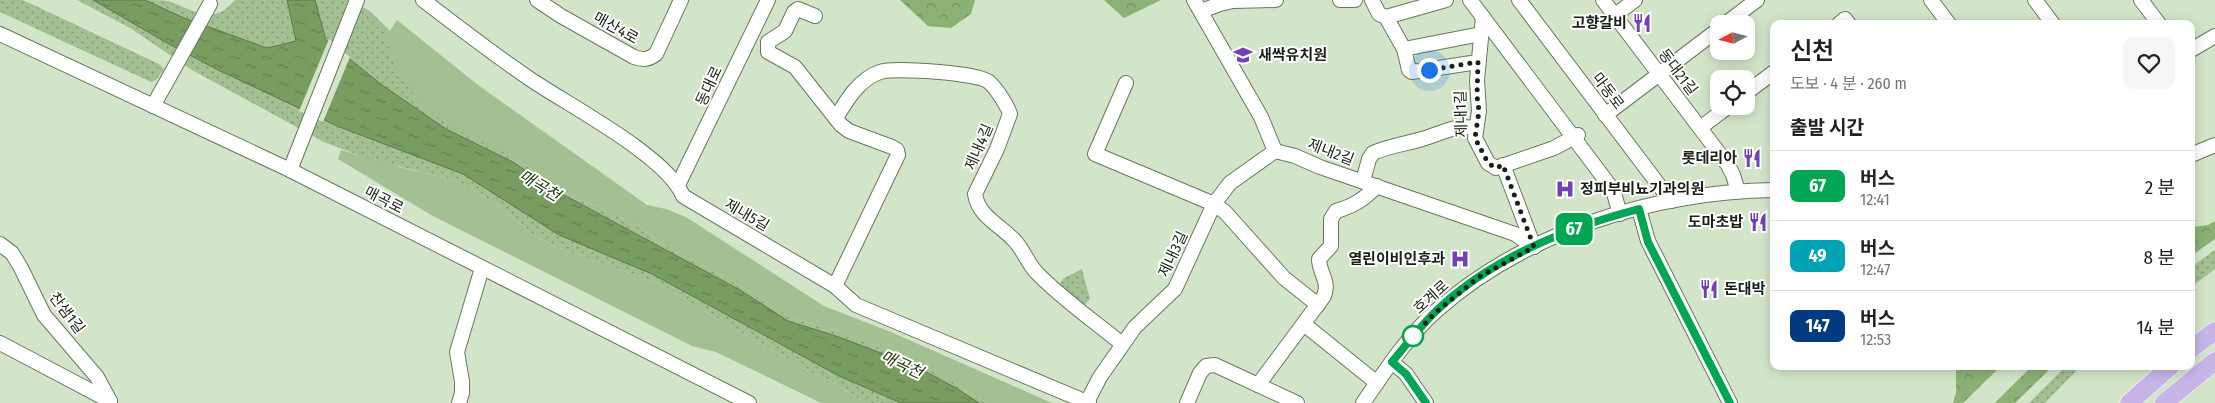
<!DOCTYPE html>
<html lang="ko">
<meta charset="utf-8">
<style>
body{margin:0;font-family:"Fira Sans Condensed","Noto Sans KR",sans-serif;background:#f6f6f6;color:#222;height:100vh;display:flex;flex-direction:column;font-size:19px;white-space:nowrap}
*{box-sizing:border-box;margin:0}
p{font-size:16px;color:#767676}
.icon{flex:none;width:28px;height:28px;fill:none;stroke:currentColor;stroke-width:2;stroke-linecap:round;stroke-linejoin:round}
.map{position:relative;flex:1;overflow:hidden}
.sheet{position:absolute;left:1770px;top:20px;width:425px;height:350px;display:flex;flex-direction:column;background:#fff;border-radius:10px;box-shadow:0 2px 12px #0003}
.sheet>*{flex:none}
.badge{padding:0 10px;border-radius:8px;font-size:18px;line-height:32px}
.needle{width:32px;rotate:263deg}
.tools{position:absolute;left:1710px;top:15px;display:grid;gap:10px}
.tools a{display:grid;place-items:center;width:45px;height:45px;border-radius:10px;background:#fff;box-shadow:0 2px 12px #0003;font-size:25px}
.you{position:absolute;width:25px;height:25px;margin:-12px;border:4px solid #fff;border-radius:50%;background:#1a73e8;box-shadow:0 0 0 8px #1a73e833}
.map>.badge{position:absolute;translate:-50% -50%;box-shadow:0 0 0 2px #fff}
h2{padding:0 20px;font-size:19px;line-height:45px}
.round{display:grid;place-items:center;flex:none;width:52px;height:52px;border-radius:10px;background:#f6f6f6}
.headline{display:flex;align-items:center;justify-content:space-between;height:85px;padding:0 20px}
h1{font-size:24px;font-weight:600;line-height:38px}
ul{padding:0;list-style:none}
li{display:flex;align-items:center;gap:15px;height:70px;padding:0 20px;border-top:1px solid #e0e0e0}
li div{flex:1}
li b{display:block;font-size:19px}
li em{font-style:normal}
li .badge{min-width:55px;font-weight:700;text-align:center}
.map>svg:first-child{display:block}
.grass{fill:url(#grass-dots)}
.forest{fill:url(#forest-crowns)}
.park{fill:#a3c093}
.water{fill:url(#water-ripples);stroke:#5b784a}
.pier{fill:#d3e5c9}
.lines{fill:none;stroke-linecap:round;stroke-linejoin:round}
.minor-casing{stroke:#68785f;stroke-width:16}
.major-casing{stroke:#fff;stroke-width:19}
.minor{stroke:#fff;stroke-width:14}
.major{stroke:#c7b5e8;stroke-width:18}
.line-casing{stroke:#fff;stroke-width:11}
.line{stroke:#00a651;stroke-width:8}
.walk{stroke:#1a2016;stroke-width:5;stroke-dasharray:0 9}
.stop-dot{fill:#fff;stroke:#00a651;stroke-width:2.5}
.labels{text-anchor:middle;stroke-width:4;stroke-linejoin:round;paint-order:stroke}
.poi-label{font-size:15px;font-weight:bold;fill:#1a2016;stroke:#fff;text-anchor:end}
.street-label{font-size:15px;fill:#1a2016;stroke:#fff}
.water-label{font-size:16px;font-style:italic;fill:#223b0f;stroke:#fff}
</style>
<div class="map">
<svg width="2215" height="403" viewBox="0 0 2215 403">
<defs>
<pattern id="grass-dots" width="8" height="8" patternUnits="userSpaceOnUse" patternTransform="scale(1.25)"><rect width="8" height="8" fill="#a3c093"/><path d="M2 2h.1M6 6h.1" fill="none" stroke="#849c77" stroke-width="1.8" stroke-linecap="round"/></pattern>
<pattern id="forest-crowns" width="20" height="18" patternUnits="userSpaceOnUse" patternTransform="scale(1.25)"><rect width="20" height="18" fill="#8bb274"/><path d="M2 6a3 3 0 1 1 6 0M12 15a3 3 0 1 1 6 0" fill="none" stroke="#71905e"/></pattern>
<pattern id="water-ripples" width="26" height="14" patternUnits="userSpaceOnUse" patternTransform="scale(1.25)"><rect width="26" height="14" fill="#779d60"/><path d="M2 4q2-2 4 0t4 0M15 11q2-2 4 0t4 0" fill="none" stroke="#61804e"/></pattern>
</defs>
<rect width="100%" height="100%" fill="#d3e5c9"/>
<!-- grass -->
<g class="grass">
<path d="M0,0H23L159,64L164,69L156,80L151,82L0,12Z"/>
<path d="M77,0H93L103,5L167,43L218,70L337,126L463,174L559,235L652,274L839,376L901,403H865L829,380L812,373L724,323L660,284L556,247L532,234L501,207L455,180L368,159L324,142L192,70L130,28Z"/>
<path d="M145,0C152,0 161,0 168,1C195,10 212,27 235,0H287L296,41L267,48L184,18Z"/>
<path d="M315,0H351L371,12L390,31L385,38L513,157L566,193L635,224L664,245L741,286L790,317L837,331L918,362L958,385L986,403H979L955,388L915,366L836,336L788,321L740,290L564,195L511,161L446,129L382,85L326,40Z"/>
<path d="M2215,250V269L2191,287V267Z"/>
<path d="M1082,269L1090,299L1083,307L1058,286L1064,278Z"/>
<path d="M2066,366H2081L2045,403H2029Z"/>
</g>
<!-- forest -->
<g class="forest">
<path d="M900,0H975L971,14L951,28L928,26Z"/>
<path d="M1104,0H1161L1124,18Z"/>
<path d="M2215,221V239L2191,256V225L2194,227L2208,225Z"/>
<path d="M1956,366H2001L1963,403H1953L1956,393Z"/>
<path d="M2032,366H2053L2015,403H1995Z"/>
</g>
<!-- park -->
<g class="park">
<path d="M397,20L478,85L647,205L666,209L686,217L824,306L891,332L1052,403H986L958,385L917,362L837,331L790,317L741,286L664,245L635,224L566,193L513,157L448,125L424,107L401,78L385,38Z"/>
<path d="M341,150L403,168L455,180L501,207L532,234L556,247L660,284L724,323L812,373L829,380L865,403H821L716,352L692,346L431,215L338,159Z"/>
</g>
<!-- water -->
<path class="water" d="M93,0H145L184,18L267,48L296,41L287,0H315L326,40L382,85L446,129L511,161L564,195L740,290L788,321L836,336L915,366L956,388L979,403H901L839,376L652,274L559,235L463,174L337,126L218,70L167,43Z"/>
<!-- pier -->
<path class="pier" d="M329,39L350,57L323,122L299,111Z"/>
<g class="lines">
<!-- minor casing -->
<g class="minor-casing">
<g id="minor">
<path d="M423,0C458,27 493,54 530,79C568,105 667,156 683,196L835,286L856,305L1089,403"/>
<path d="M537,0L561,16L634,57C643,60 648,60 656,54L681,0"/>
<path d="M1194,0L1261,117L1275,151L1295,156L1320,167L1515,234L1534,247"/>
<path d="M1340,0H1355"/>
<path d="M1372,0L1379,14L1386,17L1446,0"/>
<path d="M1470,0L1613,190L1620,214"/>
<path d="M1519,0L1671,201"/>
<path d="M1603,0L1728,165L1733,175L1738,191"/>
<path d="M1931,0L1949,24"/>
<path d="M2035,0L2053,24"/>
<path d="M2141,0L2159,24"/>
<path d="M1201,11L1220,4L1233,1L1276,0"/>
<path d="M815,16L798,9L794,12L785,31L768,42V52L795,67L841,125L849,131L892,147L897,150L898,155L835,286"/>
<path d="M1614,16L1635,0"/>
<path d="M1386,17L1404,49L1409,70L1412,72L1478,62"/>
<path d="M1483,17L1477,80L1479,111L1475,138L1488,163L1496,168L1554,148L1578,135"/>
<path d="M1725,24L1757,0"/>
<path d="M1839,24L1845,19L1849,24"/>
<path d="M0,34L290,170L749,403"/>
<path d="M1404,49L1481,34"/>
<path d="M2191,50L2215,36"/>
<path d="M1126,83L1095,154L1214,204L1225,212L1284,278L1318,305"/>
<path d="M1746,93L1774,72"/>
<path d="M153,106L210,4"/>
<path d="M1605,115L1719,29"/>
<path d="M836,118C846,101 859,79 880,72C894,67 979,73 989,82C996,88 1007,105 1010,114L997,149L975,194C978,216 1000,225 1014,240C1023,249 1027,262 1036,272C1062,299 1094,321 1122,344"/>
<path d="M1700,128L1729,106"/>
<path d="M2191,155L2215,145"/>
<path d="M1503,165L1534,247"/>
<path d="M290,170L357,0"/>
<path d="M1363,181L1369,159L1373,153C1388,146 1406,144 1422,139C1443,133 1453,125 1475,128"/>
<path d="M678,185L768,0"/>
<path d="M1639,209L1648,241L1730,403"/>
<path d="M0,244L12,253L21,268L44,315L97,377L110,401"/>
<path d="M1305,325L1377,383"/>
<path d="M0,343L110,401"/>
<path d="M1392,362L1406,374L1426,403"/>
<path d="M1258,385L1324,296C1330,281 1319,273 1319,259L1331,246V219L1336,211C1354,206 1364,199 1377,186"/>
<path d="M1087,402L1100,377L1135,327L1175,289L1214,204L1230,183L1275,151"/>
<path d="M459,403L462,393V381L457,352L482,268"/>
<path d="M1187,403L1200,373L1206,366L1215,365L1297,403"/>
<path d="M1363,403C1385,371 1407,337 1436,311C1526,231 1655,192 1774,190"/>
</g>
</g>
<!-- major casing -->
<g class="major-casing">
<g id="major">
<path d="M2191,349L2215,331"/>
<path d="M2129,403L2171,366"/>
<path d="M2164,403L2215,361"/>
</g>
</g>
<!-- minor -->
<use href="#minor" class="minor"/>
<!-- major -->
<use href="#major" class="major"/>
</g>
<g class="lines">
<!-- line casing -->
<g class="line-casing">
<path id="line" d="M1426,403L1406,374L1392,362C1406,345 1419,328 1434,313C1489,259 1566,228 1639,209L1648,242L1730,403"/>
</g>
<!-- line -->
<use href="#line" class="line"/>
<!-- walk -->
<path class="walk" d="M1413,336L1436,312L1479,277L1534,247L1503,165L1496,168L1488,163L1475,138L1479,111L1477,96L1478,62L1429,70"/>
</g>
<!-- icons -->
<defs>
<g id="restaurant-bare" transform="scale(1.5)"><path d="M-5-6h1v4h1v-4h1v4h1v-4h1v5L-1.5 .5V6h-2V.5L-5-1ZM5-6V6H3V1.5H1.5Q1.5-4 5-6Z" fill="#7340b7" stroke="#fff" stroke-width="2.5" paint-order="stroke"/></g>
<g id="school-bare" transform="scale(1.5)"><path d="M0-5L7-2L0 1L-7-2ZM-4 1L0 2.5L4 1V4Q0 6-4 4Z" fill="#7340b7" stroke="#fff" stroke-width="2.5" paint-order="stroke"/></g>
<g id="hospital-bare" transform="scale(1.5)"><path d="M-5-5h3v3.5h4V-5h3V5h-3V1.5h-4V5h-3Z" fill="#7340b7" stroke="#fff" stroke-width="2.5" paint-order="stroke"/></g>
</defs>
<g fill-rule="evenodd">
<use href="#restaurant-bare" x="1642" y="23"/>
<use href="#school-bare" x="1243" y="55"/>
<use href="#restaurant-bare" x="1752" y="158"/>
<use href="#hospital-bare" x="1565" y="189"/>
<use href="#restaurant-bare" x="1758" y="222"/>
<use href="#hospital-bare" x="1460" y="259"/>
<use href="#restaurant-bare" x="1709" y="289"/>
</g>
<!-- markers -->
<circle class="stop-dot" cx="1413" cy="336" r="10"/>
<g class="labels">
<!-- poi labels -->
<g class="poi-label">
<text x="1627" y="28">고향갈비</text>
<text x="1258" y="60" text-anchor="start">새싹유치원</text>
<text x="1737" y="163">롯데리아</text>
<text x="1580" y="194" text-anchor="start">정피부비뇨기과의원</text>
<text x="1743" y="227">도마초밥</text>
<text x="1445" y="264">열린이비인후과</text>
<text x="1724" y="294" text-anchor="start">돈대박</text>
</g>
<!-- street labels -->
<g class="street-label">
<text transform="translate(616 28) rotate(29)" y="5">매산4로</text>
<text transform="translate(1678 72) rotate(53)" y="5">동대21길</text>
<text transform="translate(709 86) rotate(-65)" y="5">동대로</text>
<text transform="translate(1608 91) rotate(53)" y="5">마동로</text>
<text transform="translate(1461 114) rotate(-91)" y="5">제내1길</text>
<text transform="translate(979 147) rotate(-67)" y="5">제내4길</text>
<text transform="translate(1331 152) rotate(21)" y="5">제내2길</text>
<text transform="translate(384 200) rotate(27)" y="5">매곡로</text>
<text transform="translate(747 215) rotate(30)" y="5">제내5길</text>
<text transform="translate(1173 254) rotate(-65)" y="5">제내3길</text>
<text transform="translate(1431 297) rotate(-42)" y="5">호계로</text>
<text transform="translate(67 313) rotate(53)" y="5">찬샘1길</text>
</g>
<!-- water labels -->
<g class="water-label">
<text transform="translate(540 185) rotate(31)" y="6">매곡천</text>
<text transform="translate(902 364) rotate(25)" y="6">매곡천</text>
</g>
</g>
</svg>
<div class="tools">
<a><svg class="needle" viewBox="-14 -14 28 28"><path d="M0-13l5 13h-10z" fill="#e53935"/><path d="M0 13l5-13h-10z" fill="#767676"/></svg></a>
<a><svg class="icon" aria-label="locate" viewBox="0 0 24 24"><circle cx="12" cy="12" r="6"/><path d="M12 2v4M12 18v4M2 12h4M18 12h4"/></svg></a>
</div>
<div class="you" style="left:1429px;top:70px"></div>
<b class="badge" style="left:1574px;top:229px;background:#00a651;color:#fff">67</b>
<section class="sheet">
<div class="headline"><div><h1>신천</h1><p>도보 · 4 분 · 260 m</p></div><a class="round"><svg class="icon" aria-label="heart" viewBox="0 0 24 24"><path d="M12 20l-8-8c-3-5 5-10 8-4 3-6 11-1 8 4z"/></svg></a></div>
<h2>출발 시간</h2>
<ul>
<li><span class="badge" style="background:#00a651;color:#fff">67</span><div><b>버스</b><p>12:41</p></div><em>2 분</em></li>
<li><span class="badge" style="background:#00a3b4;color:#fff">49</span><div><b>버스</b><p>12:47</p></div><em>8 분</em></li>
<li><span class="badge" style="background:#003b80;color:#fff">147</span><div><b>버스</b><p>12:53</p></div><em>14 분</em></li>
</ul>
</section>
</div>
